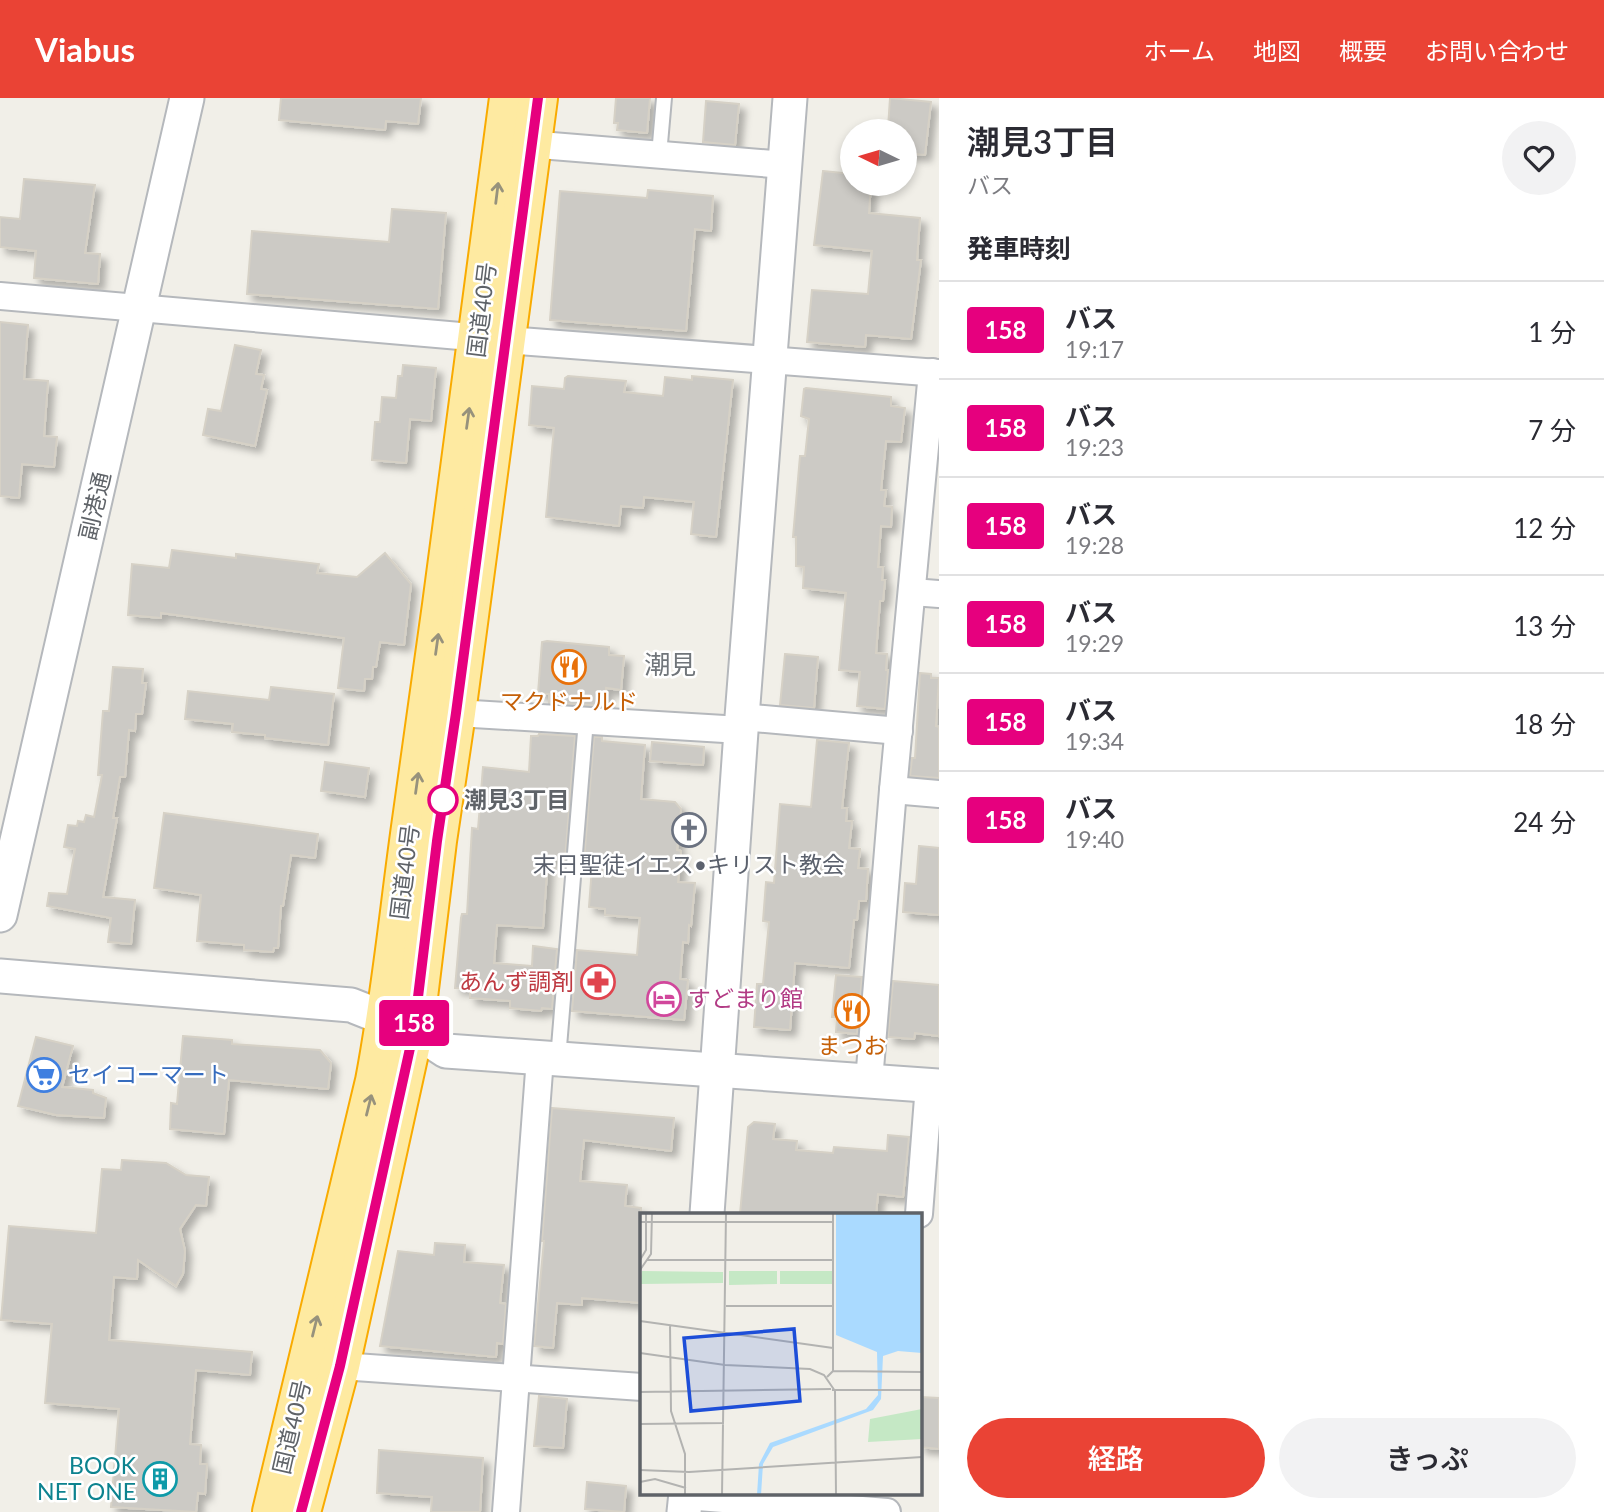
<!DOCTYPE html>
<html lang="ja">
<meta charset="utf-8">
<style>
body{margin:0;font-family:Lato,"Noto Sans JP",sans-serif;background:#f2f2f3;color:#2b2b33;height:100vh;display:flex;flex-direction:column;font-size:26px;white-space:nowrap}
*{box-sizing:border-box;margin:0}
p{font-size:23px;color:#7c7c81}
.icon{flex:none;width:38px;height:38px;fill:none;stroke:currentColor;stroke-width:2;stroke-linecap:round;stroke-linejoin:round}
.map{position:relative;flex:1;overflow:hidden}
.side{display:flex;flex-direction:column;background:#fff;width:665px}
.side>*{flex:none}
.badge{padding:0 14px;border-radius:5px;font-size:24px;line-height:46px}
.needle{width:46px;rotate:275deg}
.tools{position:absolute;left:840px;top:21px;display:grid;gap:14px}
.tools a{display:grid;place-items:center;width:77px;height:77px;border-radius:50%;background:#fff;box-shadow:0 4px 10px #0003;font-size:35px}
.map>.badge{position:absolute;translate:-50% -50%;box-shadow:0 0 0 4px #fff}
h2{padding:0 28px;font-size:26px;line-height:63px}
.round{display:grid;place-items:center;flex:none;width:74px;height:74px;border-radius:37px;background:#f2f2f3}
.head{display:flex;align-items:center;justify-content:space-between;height:119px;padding:0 28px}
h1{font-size:33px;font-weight:600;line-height:52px}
.cta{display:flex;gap:14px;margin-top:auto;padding:14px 28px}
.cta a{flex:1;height:80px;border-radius:42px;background:#ea4335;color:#fff;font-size:28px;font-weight:600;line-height:80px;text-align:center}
.cta a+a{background:#f2f2f3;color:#2b2b33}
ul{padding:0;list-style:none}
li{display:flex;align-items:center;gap:21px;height:98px;padding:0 28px;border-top:2px solid #e1e1e2}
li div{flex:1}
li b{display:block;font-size:26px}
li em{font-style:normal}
li .badge{min-width:77px;font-weight:700;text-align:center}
header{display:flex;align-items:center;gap:42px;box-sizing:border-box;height:98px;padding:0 35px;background:#ea4335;color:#fff}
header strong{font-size:33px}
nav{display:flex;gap:38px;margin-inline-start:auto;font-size:24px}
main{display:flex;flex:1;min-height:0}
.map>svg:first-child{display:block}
.building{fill:#cccac5;stroke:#d6d1c6;stroke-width:2;filter:url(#shadow)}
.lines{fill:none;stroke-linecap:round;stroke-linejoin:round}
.service-casing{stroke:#b5b8bc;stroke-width:18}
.minor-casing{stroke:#b5b8bc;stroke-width:30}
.tertiary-casing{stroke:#b5b8bc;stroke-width:37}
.trunk-casing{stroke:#f9ab00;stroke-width:42}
.service{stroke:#fff;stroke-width:14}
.minor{stroke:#fff;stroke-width:26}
.tertiary{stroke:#fff;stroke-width:33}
.trunk{stroke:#feeaa1;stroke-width:38}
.oneway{stroke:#97927c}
.line-casing{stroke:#fff;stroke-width:16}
.line{stroke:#e6007e;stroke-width:10}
.stop-dot{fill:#fff;stroke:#e6007e;stroke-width:3.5}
.labels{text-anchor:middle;stroke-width:5;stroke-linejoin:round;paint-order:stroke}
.street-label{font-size:23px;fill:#5f6368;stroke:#fff}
.food-label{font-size:23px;fill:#c56008;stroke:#fff}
.stop-label{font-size:23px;font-weight:bold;fill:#5f6368;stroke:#fff;text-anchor:start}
.worship-label{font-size:23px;fill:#5b616d;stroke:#fff}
.health-label{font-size:23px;fill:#be3a42;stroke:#fff;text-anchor:end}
.hotel-label{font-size:23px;fill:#b23c85;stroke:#fff;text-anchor:start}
.shop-label{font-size:23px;fill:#366cbe;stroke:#fff;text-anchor:start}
.culture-label{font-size:23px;fill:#0d838f;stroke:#fff;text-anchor:end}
.quarter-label{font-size:26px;fill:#70757a;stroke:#fff}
.inset-road{fill:none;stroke:#b3b3b1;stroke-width:2}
.view{fill:#1d4ed8;fill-opacity:0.15;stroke:#1d4ed8;stroke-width:3.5}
.inset-edge{fill:none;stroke:#5f6368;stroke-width:3.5}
</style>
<header>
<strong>Viabus</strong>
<nav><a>ホーム</a><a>地図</a><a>概要</a><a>お問い合わせ</a></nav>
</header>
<main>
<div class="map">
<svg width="939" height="1414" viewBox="0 0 939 1414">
<defs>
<filter id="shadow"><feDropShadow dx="6" dy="6" stdDeviation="3.5" flood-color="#0004"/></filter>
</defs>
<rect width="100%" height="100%" fill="#f1efe8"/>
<!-- building -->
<g class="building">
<path d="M281,0H421L418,26L386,23L385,32L279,22Z"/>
<path d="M616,0H650L647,35L617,32L618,25H614Z"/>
<path d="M890,0L931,4L925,57L905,55V32L888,30Z"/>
<path d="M706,3L739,6L735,47L703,44Z"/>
<path d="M823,73L852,76V86H871L869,115L920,120L917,162H921L911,241L866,237L865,249L807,244L812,192L868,196L872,153L814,147Z"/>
<path d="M24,81L95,87L85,155L100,156L98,186L34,180L36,153L0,149V119L20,121Z"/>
<path d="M648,92L713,98L711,133L695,131L686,233L550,222L560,93L647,100Z"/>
<path d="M392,111L446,115L438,211L247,196L252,133L389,144Z"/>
<path d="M0,224L28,227L24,281L48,283L44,338L57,339L54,369L22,366L19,400L0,398Z"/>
<path d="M235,247L261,252L256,276L264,277L261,291L267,292L255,348L203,337L208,311L221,313Z"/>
<path d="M403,267L436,270L431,323L410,321L406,365L372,362L375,324H380L382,299L396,300L398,278H402Z"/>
<path d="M568,278L626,283L624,294L663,298L665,279L692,282V278L733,282L716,439L691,436L694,404L644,399L643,410L621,408L619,428L546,419L554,330L529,327L532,288L564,291L565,280Z"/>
<path d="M806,290L891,299V308L905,310L901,344L886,343L881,392H886L884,408L892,409L891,429L881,428L878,469H883L882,482H885L883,503H880L876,555L887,556L886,572H888L885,611L857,608L860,574L839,572L846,495L803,490L804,469L796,468V439H793L800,358H805L809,321L801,318L804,291Z"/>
<path d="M172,452L236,460V456L319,466L317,475L357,479L385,455L411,486L404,547L380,544L376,569H373L372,581H365L364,593L338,590L344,540L161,515V520L128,517L132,466L169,470Z"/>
<path d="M547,543L609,549V557L624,558L621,592L606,590L605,608L549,605V596L538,595L542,544Z"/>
<path d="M785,556L818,559L814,610L780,607Z"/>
<path d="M113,569L143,571L142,585H146L142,616H136L135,633L129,632L125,679H120L113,720H117L103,799L135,802L131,846L108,844L111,820L47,808L49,795L67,796L75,751L64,749L68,727L77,728L78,723L84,724L86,717L94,719L102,677H98L103,613H109Z"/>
<path d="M920,575L931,576V580H939L936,628L939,629V680L910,678L912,660H915Z"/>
<path d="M271,589L334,596L328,647L265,640V637L232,634L233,626L185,621L188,593L269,602Z"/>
<path d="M539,636L575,638L565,762L548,760L543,830L497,827L494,865L532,868L533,848L557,851L552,911L542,910L541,913L510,910V903L470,900V891L455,890L461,820L462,816H467L472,730L478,731L483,669L529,674L531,638H538Z"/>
<path d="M594,639H602V643L645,647L641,701L675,704L681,711L677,752L681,753L678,784L695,785L691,828L689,827L688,845L683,844L680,881L688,882L684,922L572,913L577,852L637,857L640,820L605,817V811L589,809L592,769L586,768L587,763H584Z"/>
<path d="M817,642L849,645L842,710H847L846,723H852L849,750L860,751L858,770L868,771L866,803H859L857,822H854L849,870L795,865L790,932L754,929L757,886H763L769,824L763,823L766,784L774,785L780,706L811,709Z"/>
<path d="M652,644L704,649L703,667L650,663Z"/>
<path d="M325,664L369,670L365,699L321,693Z"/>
<path d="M164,715L318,736L315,760L291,757L283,808H281L278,850H274L273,854L244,852V847L197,843L201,797L154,790Z"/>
<path d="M919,748L939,750V817L903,814L905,785L916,786Z"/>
<path d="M836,877L862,879L857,936L836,934L837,919H832Z"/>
<path d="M893,883L939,887V938L915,935L914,941L888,939Z"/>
<path d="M183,938L232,942V946L320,952L331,965L328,991L229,982L224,1036L170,1031L171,1005L177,1006Z"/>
<path d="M36,939L73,948L62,989L93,992V995L106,1000L104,1020L56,1017L18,1008Z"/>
<path d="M552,1010L674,1020L671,1053L584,1042L580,1083L627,1087L625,1108L641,1110V1205L582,1200V1207L557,1205L553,1250L534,1248L544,1143H542Z"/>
<path d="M754,1024L775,1026L773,1041L797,1043L796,1052L833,1055L834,1049L887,1053L888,1037L909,1039L903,1099L878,1096L876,1116H740L748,1029Z"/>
<path d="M122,1062L166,1065L186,1077L209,1079L206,1108L196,1107L180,1131L185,1153L183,1176L176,1188L138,1162L137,1181L114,1179L109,1242L252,1254L250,1277L196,1272L190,1346L201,1347L200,1366H207L205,1396L198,1395L196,1414L111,1409L119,1311L45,1305L52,1226L1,1222L9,1128L96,1135L102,1071L121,1072Z"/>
<path d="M435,1145L465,1147L464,1164L504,1167L500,1205L506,1206L503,1246L497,1245L496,1259L380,1248L398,1153L434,1157Z"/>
<path d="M539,1298L567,1301L563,1350L534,1348Z"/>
<path d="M920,1299L939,1300V1351L920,1349Z"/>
<path d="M379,1352L483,1360L480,1414H431L432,1399L377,1395Z"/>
<path d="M587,1384L626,1388L624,1414L585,1411Z"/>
</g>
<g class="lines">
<!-- service casing -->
<g class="service-casing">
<g id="service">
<path d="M659,57L664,0"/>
<path d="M558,961L586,622"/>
</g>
</g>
<!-- minor casing -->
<g class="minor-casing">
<g id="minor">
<path d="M515,45L785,67"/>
<path d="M0,198L506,242L939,275"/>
<path d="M912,494L939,496"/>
<path d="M440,614L741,632"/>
<path d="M742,619L899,633"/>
<path d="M893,692L939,696"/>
<path d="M869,983L893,692L932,274"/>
<path d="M919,1116L929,987"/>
<path d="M326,1267L642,1289"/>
<path d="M685,1398L887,1414"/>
<path d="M506,1414L540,960"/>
</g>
</g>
<!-- tertiary casing -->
<g class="tertiary-casing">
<g id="tertiary">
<path d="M0,817L187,0"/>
<path d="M0,878L351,907L414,932L446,953L939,988"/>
<path d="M707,1116L742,619L790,0"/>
<path d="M684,1414L686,1395"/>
</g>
</g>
<!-- trunk casing -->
<g class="trunk-casing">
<g id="trunk">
<path d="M272,1414L375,983C392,894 400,805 413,715C447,477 478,239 509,0"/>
<path d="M301,1414L340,1268L414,932L437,743L456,615L538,0"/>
</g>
</g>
<!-- service -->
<use href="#service" class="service"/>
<!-- minor -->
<use href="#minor" class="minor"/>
<!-- tertiary -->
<use href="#tertiary" class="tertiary"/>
<!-- trunk -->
<use href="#trunk" class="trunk"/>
</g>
<!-- one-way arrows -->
<defs><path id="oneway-shaft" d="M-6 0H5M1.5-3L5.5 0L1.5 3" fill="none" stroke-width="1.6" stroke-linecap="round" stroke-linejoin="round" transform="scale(1.75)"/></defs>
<g class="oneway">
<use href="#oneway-shaft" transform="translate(497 95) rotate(-83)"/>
<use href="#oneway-shaft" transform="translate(468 320) rotate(-82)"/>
<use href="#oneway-shaft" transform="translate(437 546) rotate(-82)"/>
<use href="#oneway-shaft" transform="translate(417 685) rotate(-82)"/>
<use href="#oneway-shaft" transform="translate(369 1007) rotate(-76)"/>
<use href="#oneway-shaft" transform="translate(315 1228) rotate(-76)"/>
</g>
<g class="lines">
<!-- line casing -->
<g class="line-casing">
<path id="line" d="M301,1414L340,1268L414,932L437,743L456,615L538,0"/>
</g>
<!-- line -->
<use href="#line" class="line"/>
</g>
<!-- icons -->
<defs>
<g id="restaurant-ring" transform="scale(1.75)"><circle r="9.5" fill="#fff" stroke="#e8710a" stroke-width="1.5"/><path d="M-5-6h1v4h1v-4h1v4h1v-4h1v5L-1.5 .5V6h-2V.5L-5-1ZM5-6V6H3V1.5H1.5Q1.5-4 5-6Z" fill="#e8710a"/></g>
<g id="church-ring" transform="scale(1.75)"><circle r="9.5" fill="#fff" stroke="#6b7280" stroke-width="1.5"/><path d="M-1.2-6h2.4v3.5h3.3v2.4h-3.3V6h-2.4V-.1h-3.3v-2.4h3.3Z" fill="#6b7280"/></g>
<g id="pharmacy-ring" transform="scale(1.75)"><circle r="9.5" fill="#fff" stroke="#e0444e" stroke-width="1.5"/><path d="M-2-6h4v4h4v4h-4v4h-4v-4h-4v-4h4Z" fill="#e0444e"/></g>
<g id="hotel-ring" transform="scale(1.75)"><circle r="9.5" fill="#fff" stroke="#d1479c" stroke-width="1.5"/><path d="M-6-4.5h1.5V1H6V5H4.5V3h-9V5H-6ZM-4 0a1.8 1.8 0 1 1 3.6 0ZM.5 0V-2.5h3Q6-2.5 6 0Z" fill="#d1479c"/></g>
<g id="supermarket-ring" transform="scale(1.75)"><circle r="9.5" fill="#fff" stroke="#3f7fe0" stroke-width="1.5"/><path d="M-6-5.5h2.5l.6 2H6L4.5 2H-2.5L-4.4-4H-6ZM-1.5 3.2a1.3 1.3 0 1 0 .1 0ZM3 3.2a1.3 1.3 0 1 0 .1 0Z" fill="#3f7fe0"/></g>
<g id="building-ring" transform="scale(1.75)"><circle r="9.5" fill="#fff" stroke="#0f9aa8" stroke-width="1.5"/><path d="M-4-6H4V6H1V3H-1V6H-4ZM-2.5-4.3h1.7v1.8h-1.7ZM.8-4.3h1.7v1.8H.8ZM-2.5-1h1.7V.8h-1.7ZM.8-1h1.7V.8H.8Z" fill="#0f9aa8"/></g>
</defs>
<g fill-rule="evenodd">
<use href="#restaurant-ring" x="569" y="569"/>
<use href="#church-ring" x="689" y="732"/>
<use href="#pharmacy-ring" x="598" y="884"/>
<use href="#hotel-ring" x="664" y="901"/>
<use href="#restaurant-ring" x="852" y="913"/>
<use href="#supermarket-ring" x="44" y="977"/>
<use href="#building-ring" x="160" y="1381"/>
</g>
<!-- markers -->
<circle class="stop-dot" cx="443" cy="702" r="14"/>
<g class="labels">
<!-- street labels -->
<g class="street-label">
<text transform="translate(482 212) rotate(-83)" y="8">国道40号</text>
<text transform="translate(95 408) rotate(-77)" y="8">副港通</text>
<text transform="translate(405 774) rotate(-83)" y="8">国道40号</text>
<text transform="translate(292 1329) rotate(-77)" y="8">国道40号</text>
</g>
<!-- food labels -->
<g class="food-label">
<text x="569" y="612">マクドナルド</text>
<text x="852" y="956">まつお</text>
</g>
<!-- stop labels -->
<g class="stop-label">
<text x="464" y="710">潮見3丁目</text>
</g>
<!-- worship labels -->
<g class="worship-label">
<text x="689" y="775">末日聖徒イエス•キリスト教会</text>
</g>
<!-- health labels -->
<g class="health-label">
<text x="574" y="892">あんず調剤</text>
</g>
<!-- hotel labels -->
<g class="hotel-label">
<text x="688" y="909">すどまり館</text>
</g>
<!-- shop labels -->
<g class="shop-label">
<text x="68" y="985">セイコーマート</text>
</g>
<!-- culture labels -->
<g class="culture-label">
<text x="136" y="1376">BOOK<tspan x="136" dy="26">NET ONE</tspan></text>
</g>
<!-- quarter labels -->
<g class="quarter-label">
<text x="670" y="576">潮見</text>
</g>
</g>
<!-- overview -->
<g transform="translate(640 1115)">
<rect width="282" height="282" fill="#f1efe8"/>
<path d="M2,58L83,59V70L0,71ZM89,58H137V71L89,72ZM140,58H192V71H140ZM282,196V226L228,229L230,206Z" fill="#c5e8c5"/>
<path d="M196,0H282V140L258,138L243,143L241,186L233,197L133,234L123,251L121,282H117L119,251L130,230L226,196L238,182L237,139L196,122Z" fill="#aadaff"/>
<path class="inset-road" d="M0,9H193M0,47L6,37V0M7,47H193M0,57L11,41L12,0M86,93H193M0,108L193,135M30,112L31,198L45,241V282M0,140L85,152L170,156L184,162L195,178L196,282M193,158L282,159M187,164L193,158V0M192,177H282M0,179L191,176M0,211L84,210M0,257L49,259L282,244M0,269L15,266L46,275M82,282L86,0"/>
<path class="view" d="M154,116L160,188L51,198L44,125Z"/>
<rect width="282" height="282" class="inset-edge"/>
</g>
</svg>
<div class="tools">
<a><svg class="needle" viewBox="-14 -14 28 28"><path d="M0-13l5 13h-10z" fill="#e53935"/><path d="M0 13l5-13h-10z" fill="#7c7c81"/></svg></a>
</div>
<b class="badge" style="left:414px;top:925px;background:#e6007e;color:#fff">158</b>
</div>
<section class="side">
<div class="head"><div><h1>潮見3丁目</h1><p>バス</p></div><a class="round"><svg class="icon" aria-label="heart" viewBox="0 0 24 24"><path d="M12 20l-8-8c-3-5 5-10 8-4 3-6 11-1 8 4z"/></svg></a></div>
<h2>発車時刻</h2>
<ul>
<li><span class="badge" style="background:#e6007e;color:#fff">158</span><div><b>バス</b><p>19:17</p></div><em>1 分</em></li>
<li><span class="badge" style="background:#e6007e;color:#fff">158</span><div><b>バス</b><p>19:23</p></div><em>7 分</em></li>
<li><span class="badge" style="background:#e6007e;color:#fff">158</span><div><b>バス</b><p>19:28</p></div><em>12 分</em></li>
<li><span class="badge" style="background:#e6007e;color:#fff">158</span><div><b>バス</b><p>19:29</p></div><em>13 分</em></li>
<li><span class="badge" style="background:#e6007e;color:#fff">158</span><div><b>バス</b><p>19:34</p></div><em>18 分</em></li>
<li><span class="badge" style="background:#e6007e;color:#fff">158</span><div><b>バス</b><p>19:40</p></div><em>24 分</em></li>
</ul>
<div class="cta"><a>経路</a><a>きっぷ</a></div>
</section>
</main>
